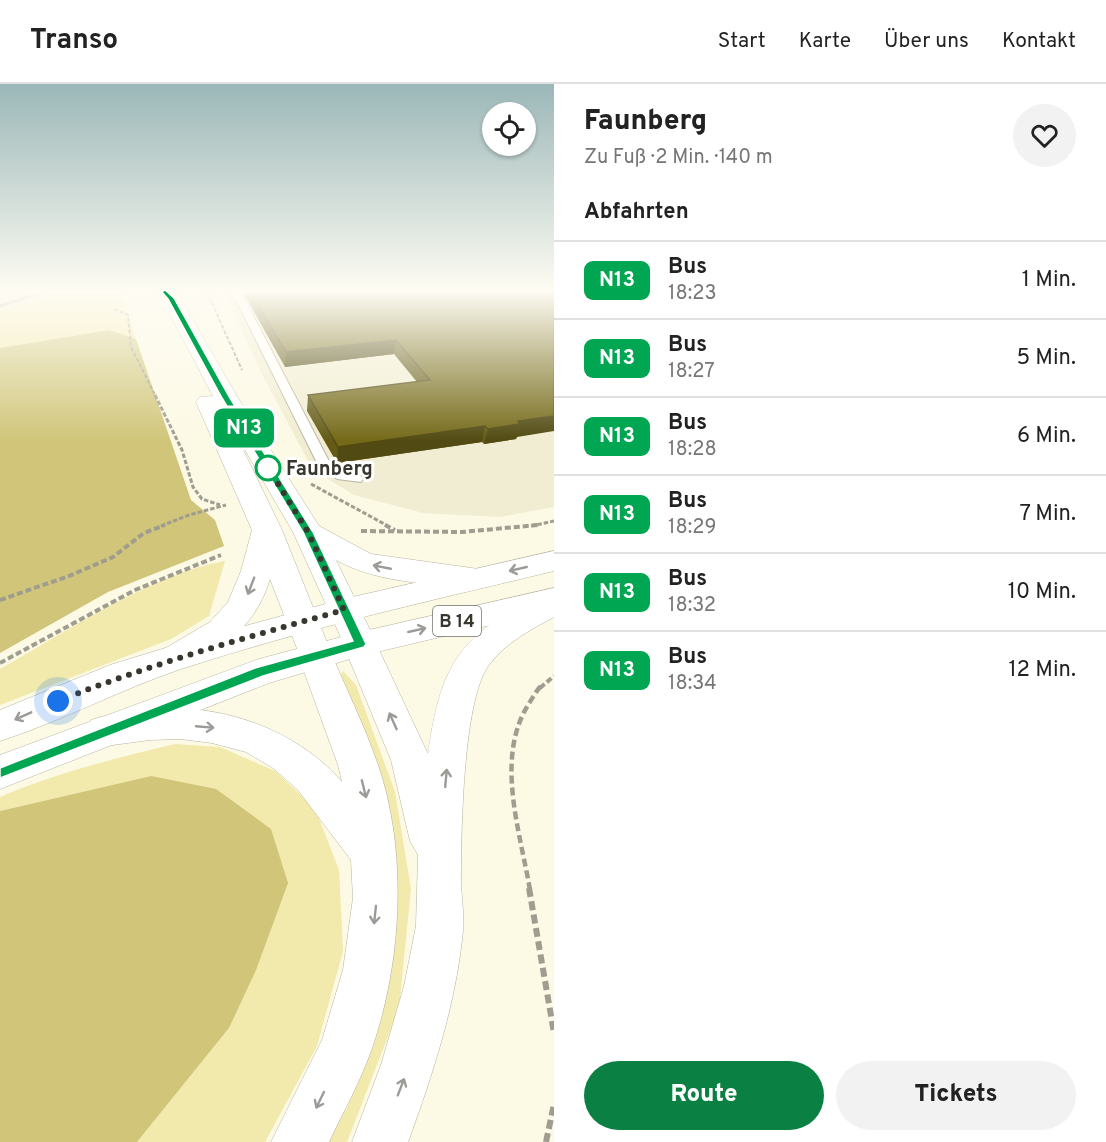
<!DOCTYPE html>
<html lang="de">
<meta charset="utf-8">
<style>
body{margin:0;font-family:Overpass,sans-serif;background:#f2f2f2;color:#222;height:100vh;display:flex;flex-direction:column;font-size:22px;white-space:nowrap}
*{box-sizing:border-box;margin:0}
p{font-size:20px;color:#767676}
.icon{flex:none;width:33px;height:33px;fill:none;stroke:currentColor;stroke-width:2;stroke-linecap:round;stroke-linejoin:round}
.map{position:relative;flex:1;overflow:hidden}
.details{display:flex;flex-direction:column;background:#fff;width:552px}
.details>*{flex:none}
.badge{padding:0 12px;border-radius:9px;font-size:21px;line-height:39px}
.controls{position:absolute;left:482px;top:18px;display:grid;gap:12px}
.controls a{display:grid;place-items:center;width:54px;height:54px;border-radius:50%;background:#fff;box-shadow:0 2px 4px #0004;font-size:30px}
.you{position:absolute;width:30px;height:30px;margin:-15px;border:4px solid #fff;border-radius:50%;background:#1a73e8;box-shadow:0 0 0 9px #1a73e833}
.map>.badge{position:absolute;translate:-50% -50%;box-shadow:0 0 0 3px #fff}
h2{padding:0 30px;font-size:22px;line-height:54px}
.round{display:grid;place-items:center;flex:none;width:63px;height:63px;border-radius:32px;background:#f2f2f2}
.headline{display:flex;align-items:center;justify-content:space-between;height:102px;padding:0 30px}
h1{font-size:28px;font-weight:800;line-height:45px}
.button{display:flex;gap:12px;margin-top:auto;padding:12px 30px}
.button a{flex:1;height:69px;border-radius:36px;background:#0b8043;color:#fff;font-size:24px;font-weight:800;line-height:69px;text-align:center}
.button a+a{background:#f2f2f2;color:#222}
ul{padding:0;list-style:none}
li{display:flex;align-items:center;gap:18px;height:78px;padding:0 30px;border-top:2px solid #e0e0e0}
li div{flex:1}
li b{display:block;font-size:22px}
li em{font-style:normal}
li .badge{min-width:66px;font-weight:700;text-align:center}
header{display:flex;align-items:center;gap:36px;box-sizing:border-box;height:84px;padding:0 30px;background:#fff;border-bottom:2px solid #e0e0e0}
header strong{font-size:28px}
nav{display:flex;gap:33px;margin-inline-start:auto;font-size:21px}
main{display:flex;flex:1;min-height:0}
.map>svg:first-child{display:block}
.built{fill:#f1edd2}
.green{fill:#f2e9ac}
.forest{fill:#d0c579}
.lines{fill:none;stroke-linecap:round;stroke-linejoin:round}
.service-casing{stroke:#b8b5a2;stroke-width:2}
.secondary-casing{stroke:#b8b5a2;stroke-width:1}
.primary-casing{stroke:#b8b5a2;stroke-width:1}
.motorway-casing{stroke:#b8b5a2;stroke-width:1}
.path-far4{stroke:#9f9d8f;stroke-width:2;stroke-dasharray:4 2;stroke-linecap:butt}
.path-far3{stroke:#9f9d8f;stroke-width:3;stroke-dasharray:4.5 2;stroke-linecap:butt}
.path-far2{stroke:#9f9d8f;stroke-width:4;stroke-dasharray:6 3;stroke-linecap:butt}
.path-far1{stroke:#9f9d8f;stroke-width:4.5;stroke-dasharray:8 4;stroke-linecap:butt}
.path{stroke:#9f9d8f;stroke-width:6;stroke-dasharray:9 4.5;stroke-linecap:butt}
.service{fill:#fff;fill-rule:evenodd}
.secondary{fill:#fff;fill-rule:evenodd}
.primary{fill:#fff;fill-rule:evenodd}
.motorway{fill:#fff;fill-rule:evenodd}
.rail{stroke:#929083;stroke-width:3}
.wall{fill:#645a16}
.shaded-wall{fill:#514a12}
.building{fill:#746919;stroke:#514a12;stroke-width:1.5}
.oneway{stroke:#9c9b97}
.line{fill:#00a651;stroke:#fff;stroke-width:1.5}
.walk{stroke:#38372f;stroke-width:6;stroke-dasharray:0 10.8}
.stop-dot{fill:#fff;stroke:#00a651;stroke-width:3}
.labels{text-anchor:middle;stroke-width:6;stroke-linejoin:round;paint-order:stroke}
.shield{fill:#fff;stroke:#74736d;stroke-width:1.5}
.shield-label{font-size:18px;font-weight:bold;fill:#38372f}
.stop-label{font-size:20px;font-weight:bold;fill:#38372f;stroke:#fff;text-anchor:start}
</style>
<header>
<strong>Transo</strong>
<nav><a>Start</a><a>Karte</a><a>Über uns</a><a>Kontakt</a></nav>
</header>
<main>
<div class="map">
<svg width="554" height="1058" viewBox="0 0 554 1058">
<rect width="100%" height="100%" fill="#fcf9e5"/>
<!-- built -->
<g class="built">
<path d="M5,208H58L0,226V210Z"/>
<path d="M224,208H554V423L500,433L423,429L354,411L318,389L308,377L261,288Z"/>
</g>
<!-- green -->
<g class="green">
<path d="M58,208H121L136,255L109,246L0,264V226Z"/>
<path d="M225,477L209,532L171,555L0,621V585C66,548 151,490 225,477Z"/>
<path d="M343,587L356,601L395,708L411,805L399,924L347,1058H324L347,1024L388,902L339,594Z"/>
<path d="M175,660L220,663L275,687L315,724L339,786L343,867L317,962L265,1058H137L229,944L151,692L0,727V713C56,689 116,674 175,660Z"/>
</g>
<!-- forest -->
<g class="forest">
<path d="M109,246L136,255L191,416L215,436L224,462L108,508L0,569V264Z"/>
<path d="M151,692L216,705L271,745L288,799L256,886L229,944L137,1058H0V727Z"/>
</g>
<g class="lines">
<!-- service casing -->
<g class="service-casing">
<path id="service" d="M232,208H241L331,381L346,389L361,392L363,395L361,398L337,395L319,383Z"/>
</g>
<!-- secondary casing -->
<g class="secondary-casing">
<path id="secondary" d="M156,208L178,210L238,314L319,442L371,470L493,487L498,494L493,501L482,504C434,500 379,500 336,476L377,560L372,569L360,572L348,569L293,448L234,347L282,446L332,571L327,580L315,584L303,580L270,495C259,531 237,555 205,573C191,582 182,587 166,582L161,573L166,564L210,538L228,518L241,487L252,446L196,318L200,313L213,312L163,217Z"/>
</g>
<!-- primary casing -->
<g class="primary-casing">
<g id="primary">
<path d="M554,467V487C429,517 303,545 181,585C119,606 62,637 0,657V626L110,581L175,561L344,515Z"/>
<path d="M554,504V526L360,572L269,599L0,705V671L259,575L360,548Z"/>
</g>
</g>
<!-- motorway casing -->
<g class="motorway-casing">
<g id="motorway">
<path d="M554,508V533C530,546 505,559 489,581C462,617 461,754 461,801C462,816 464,831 463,847C456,919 433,990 408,1058H352L381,981L404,902L416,842L418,771L410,757L391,676L343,560L348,551L360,548L372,551L428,670C438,603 449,561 512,527C526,519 539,512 554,508Z"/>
<path d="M315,558L327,562L332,571C347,607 365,643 378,681C408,769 402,879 371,967C360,998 343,1028 329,1058H271L322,956L343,886L353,814L351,776L298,706L273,684L246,668L212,659L180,655L150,656L105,662L91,658L86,647L91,636C177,608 282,629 342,698L338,681L298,571L303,562Z"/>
</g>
</g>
<!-- path-far4 -->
<g class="path-far4">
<path d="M207,208L242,286"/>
<path d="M114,225L128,231L131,263L156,313"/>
</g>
<!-- path-far3 -->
<g class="path-far3">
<path d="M155,311L182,366L193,403L202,415L220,421"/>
<path d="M311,400L388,442"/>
<path d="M161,442L189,431L226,421"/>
<path d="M531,442L554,437"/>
</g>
<!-- path-far2 -->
<g class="path-far2">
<path d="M385,441L395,446"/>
<path d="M361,447L462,448L538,441"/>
<path d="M0,516L69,492L113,473L144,449L165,441"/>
<path d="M0,579L135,506L221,471"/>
<path d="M540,604L554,592"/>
</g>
<!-- path-far1 -->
<path class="path-far1" d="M530,806C520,747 495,675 528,621C532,615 536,607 541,602"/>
<!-- path -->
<g class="path">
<path d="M529,804L554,949"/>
<path d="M546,1058L554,1020"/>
</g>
<!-- service -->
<use href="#service" class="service"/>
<!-- secondary -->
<use href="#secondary" class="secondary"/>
<!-- primary -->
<use href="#primary" class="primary"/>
<!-- motorway -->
<use href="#motorway" class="motorway"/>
<!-- rail -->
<path class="rail" d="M0,222L44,208"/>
</g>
<!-- wall -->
<path class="wall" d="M243,208H554L516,355L484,360L482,358L337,379L307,327L308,311L417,298L394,270L285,283Z"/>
<!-- shaded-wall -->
<g class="shaded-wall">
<path d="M396,256L394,270L285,283L286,268Z"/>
<path d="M554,332V347L517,353L516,355L484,360L488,345L518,337Z"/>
<path d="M485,342L482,358L337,379L338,363Z"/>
</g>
<!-- building -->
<path class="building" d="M250,208H554V332L518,337L520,340L488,345L485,342L338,363L308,311L430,296L396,256L286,268Z"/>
<!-- one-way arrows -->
<defs><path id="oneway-shaft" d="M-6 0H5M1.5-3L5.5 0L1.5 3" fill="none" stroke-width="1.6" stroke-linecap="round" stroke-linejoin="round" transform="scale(1.5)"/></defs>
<g class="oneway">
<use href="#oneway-shaft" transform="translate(382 483) rotate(-169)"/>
<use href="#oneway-shaft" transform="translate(518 485) rotate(167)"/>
<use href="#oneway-shaft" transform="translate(251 502) rotate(111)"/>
<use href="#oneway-shaft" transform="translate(417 546) rotate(-13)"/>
<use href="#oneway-shaft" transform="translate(23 632) rotate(156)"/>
<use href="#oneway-shaft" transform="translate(393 637) rotate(-114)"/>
<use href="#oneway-shaft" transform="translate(205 643) rotate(5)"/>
<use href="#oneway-shaft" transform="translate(446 694) rotate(-85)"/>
<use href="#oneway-shaft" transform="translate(364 705) rotate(76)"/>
<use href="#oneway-shaft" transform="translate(375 831) rotate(96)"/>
<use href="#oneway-shaft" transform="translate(401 1003) rotate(-69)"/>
<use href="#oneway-shaft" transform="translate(320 1016) rotate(116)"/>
</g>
<!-- sky -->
<linearGradient id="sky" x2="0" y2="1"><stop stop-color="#9bb7b8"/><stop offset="0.58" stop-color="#fefcf3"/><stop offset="1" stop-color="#fefcf3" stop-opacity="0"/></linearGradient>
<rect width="554" height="357" fill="url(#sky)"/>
<!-- line -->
<path class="line" d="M165,206L174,214L230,314L313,448L366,560L364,563L263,592L0,694V684L255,584L353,557L303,448L222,314L168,215L162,208Z"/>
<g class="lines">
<!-- walk -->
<path class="walk" d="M58,617C151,580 247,553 344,526L308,448L262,374L268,384"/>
</g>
<!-- markers -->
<circle class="stop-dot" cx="268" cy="384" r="12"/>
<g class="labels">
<!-- shield labels -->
<rect class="shield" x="433" y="522" width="48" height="30" rx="4.5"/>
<g class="shield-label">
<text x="457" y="543">B 14</text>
</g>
<!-- stop labels -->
<g class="stop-label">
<text x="286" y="391">Faunberg</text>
</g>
</g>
</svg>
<div class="controls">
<a><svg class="icon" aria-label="locate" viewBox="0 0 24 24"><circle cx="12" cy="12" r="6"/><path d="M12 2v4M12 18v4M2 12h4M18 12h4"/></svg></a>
</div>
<div class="you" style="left:58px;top:617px"></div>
<b class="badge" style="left:244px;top:344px;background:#00a651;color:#fff">N13</b>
</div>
<section class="details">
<div class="headline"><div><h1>Faunberg</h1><p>Zu Fuß · 2 Min. · 140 m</p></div><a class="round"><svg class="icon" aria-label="heart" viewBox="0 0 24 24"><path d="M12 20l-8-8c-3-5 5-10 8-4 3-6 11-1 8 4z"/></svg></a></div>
<h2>Abfahrten</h2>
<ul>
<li><span class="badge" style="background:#00a651;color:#fff">N13</span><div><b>Bus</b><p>18:23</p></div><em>1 Min.</em></li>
<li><span class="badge" style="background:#00a651;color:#fff">N13</span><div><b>Bus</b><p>18:27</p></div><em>5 Min.</em></li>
<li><span class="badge" style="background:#00a651;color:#fff">N13</span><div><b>Bus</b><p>18:28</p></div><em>6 Min.</em></li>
<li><span class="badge" style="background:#00a651;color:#fff">N13</span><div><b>Bus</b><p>18:29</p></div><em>7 Min.</em></li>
<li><span class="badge" style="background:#00a651;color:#fff">N13</span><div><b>Bus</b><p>18:32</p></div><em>10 Min.</em></li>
<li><span class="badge" style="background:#00a651;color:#fff">N13</span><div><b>Bus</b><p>18:34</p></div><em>12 Min.</em></li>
</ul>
<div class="button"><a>Route</a><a>Tickets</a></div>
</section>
</main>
